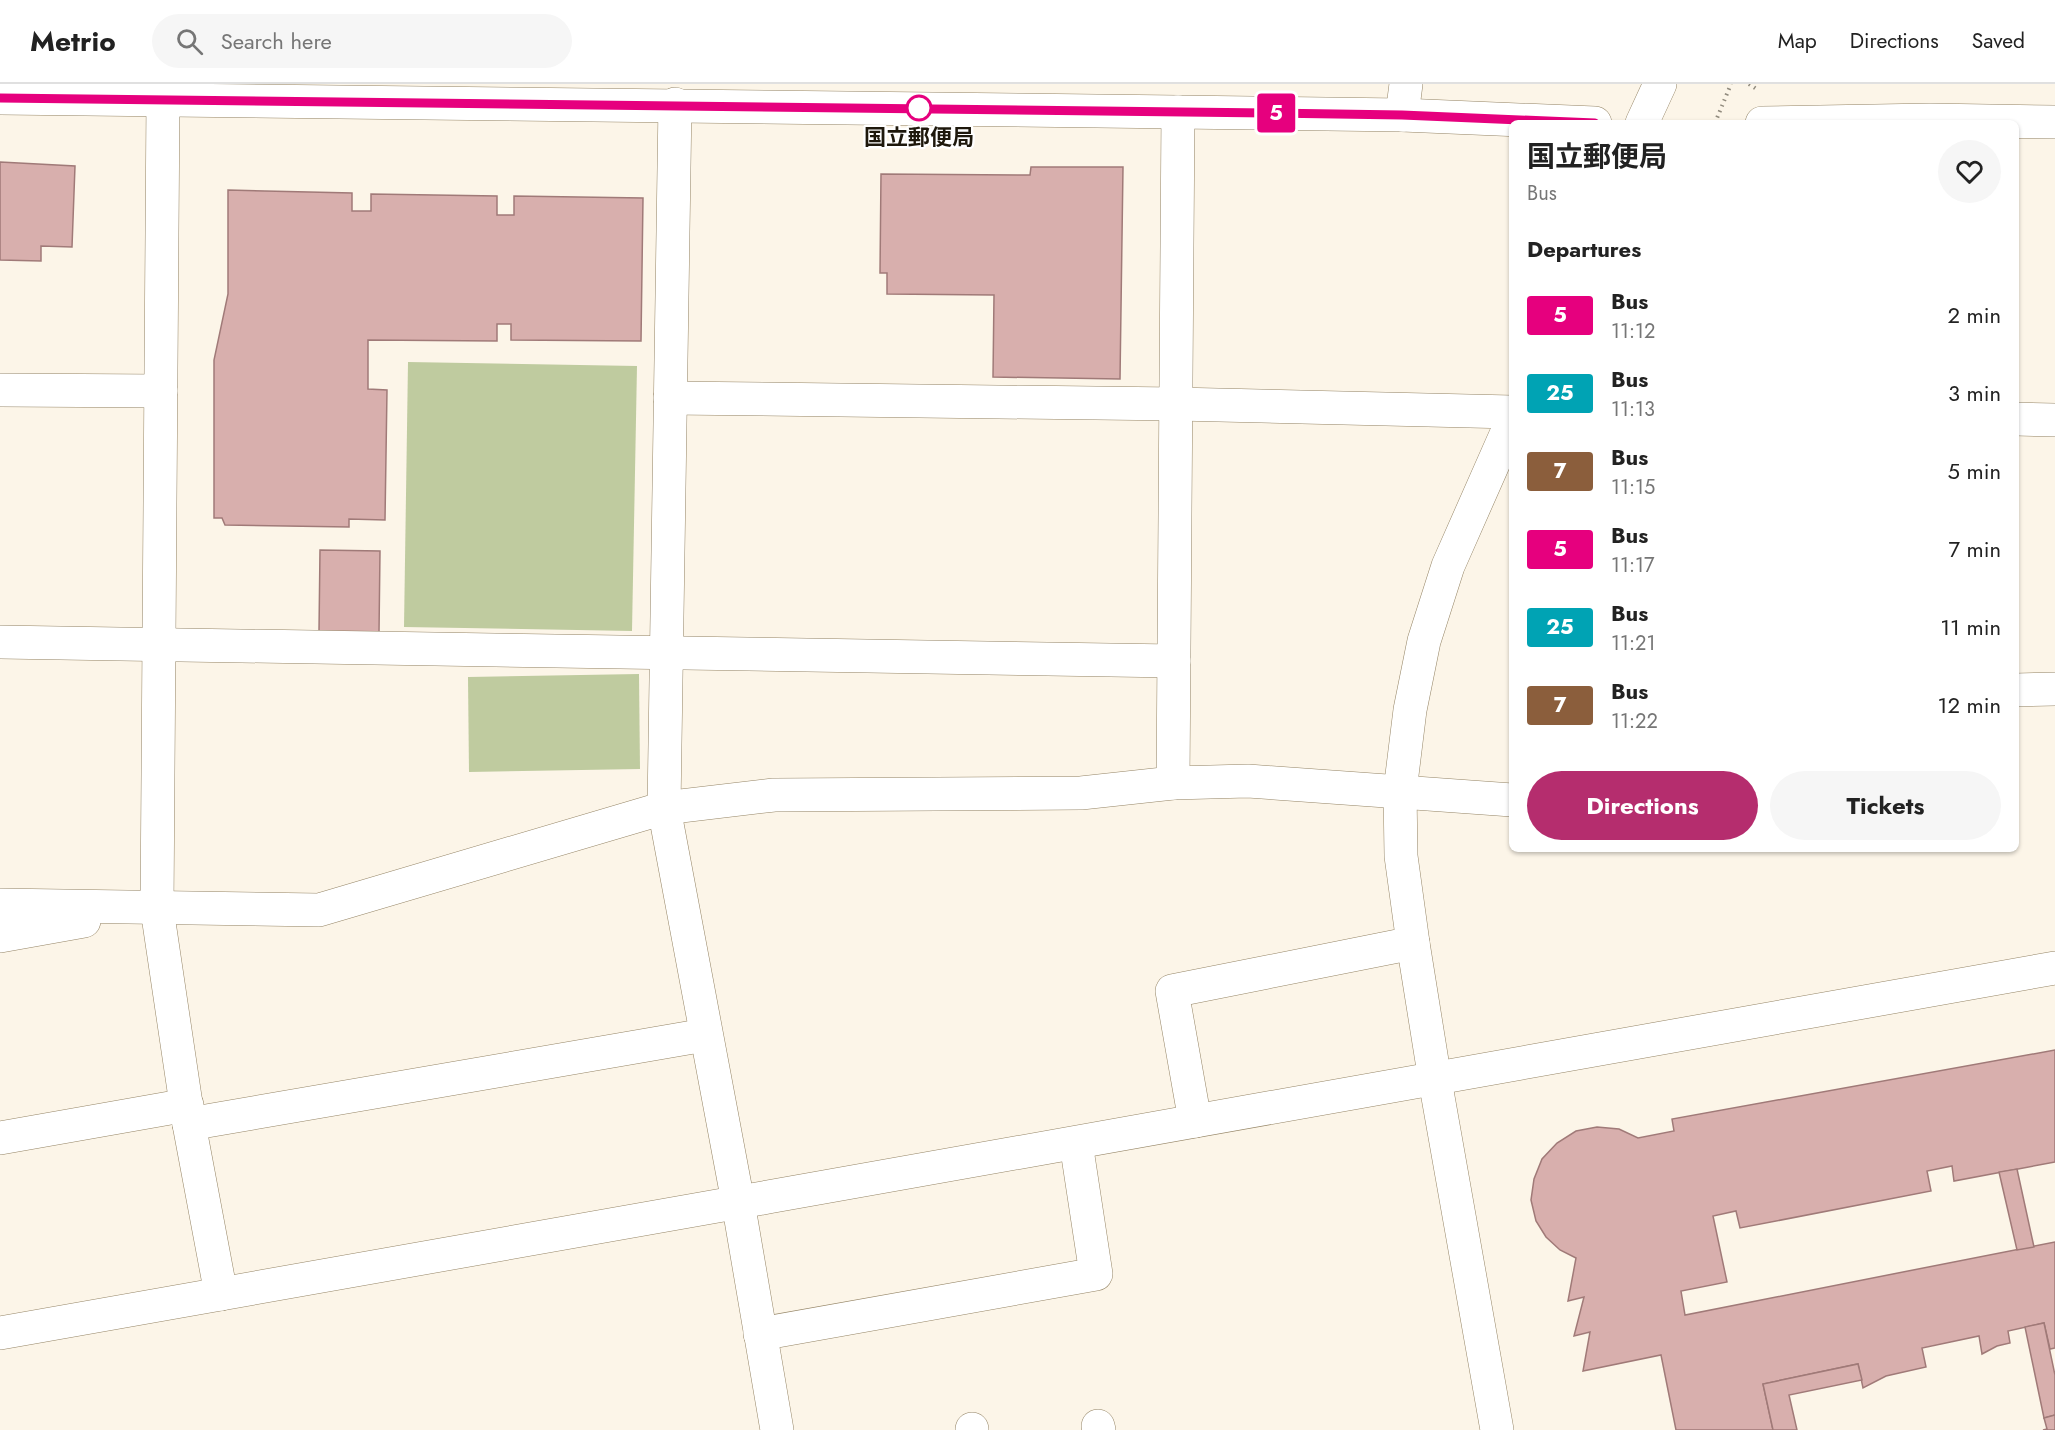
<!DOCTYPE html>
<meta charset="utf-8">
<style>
body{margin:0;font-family:Jost,"Noto Sans JP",sans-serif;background:#f6f6f6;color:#222;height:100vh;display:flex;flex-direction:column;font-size:22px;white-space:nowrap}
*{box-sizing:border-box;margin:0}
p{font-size:20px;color:#767676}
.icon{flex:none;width:33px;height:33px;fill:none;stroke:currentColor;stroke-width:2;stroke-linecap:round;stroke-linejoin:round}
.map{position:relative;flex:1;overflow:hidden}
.sheet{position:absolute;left:1509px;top:36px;width:510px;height:732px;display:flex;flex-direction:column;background:#fff;border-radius:9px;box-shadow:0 2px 4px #0004}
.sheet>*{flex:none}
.badge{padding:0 12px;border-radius:4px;font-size:21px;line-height:39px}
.map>.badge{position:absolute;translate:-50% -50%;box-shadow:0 0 0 3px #fff}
h2{padding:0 18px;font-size:22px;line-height:54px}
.round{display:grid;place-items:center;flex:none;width:63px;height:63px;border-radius:32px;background:#f6f6f6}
.overview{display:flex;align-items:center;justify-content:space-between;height:102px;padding:0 18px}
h1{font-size:28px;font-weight:700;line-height:45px}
.cta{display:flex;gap:12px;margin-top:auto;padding:12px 18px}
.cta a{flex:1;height:69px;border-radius:36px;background:#b52d6e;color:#fff;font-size:24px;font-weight:700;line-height:69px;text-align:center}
.cta a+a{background:#f6f6f6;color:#222}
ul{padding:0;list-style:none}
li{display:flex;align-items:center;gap:18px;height:78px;padding:0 18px}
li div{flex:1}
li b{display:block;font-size:22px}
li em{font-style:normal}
li .badge{min-width:66px;font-weight:700;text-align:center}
header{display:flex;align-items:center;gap:36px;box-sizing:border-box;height:84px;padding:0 30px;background:#fff;border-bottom:2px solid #e0e0e0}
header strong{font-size:28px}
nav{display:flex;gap:33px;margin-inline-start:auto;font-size:21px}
.search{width:420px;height:54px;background:#f6f6f6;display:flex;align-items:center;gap:15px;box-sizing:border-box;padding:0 21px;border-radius:33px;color:#767676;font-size:22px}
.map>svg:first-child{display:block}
.green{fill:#bfcb9f}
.building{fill:#d8afad;stroke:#a07a78;stroke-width:1.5}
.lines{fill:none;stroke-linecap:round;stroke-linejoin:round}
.minor-casing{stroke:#958566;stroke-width:34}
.path{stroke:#908a7d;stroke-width:4;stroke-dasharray:1.5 4.5;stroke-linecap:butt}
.minor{stroke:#fff;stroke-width:33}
.line-casing{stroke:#fff;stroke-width:14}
.line{stroke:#e6007e;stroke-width:9}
.stop-dot{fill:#fff;stroke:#e6007e;stroke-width:3}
.labels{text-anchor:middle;stroke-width:4.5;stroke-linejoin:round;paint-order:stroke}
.stop-label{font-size:22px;font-weight:bold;fill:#1e180c;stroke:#fff}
</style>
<header>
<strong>Metrio</strong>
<div class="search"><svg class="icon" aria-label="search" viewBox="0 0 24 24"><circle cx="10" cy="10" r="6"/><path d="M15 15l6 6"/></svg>Search here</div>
<nav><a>Map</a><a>Directions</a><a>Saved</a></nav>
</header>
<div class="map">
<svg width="2055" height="1346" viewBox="0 0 2055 1346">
<rect width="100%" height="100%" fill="#fcf5e8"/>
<!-- green -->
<g class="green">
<path d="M408,278L637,282L632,547L404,543Z"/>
<path d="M639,590L640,685L469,688L468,593Z"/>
</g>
<!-- building -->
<g class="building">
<path d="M0,78L75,82L72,163L41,162V177L0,176Z"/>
<path d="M1031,83H1123L1120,295L993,293L994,211L887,210V189H880L881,90L1030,91Z"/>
<path d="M228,106L352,109V127H371V110L497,112V131H514V112L643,114L641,257L511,256V240H497V257L368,256V305L387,306L385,436L349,435V443L225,441L222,434H214V276L228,210Z"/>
<path d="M320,466L380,467L379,549L319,548Z"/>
<path d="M2055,966V1078L1954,1097L1952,1082L1927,1087L1931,1107L1740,1144L1736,1127L1713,1132L1727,1198L1681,1207L1685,1231L2055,1158V1264L2050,1265L2044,1239L2008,1247L2010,1259L1997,1262L1982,1270L1979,1252L1922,1264L1926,1283L1886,1292L1863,1304L1858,1280L1763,1300L1773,1346H1676L1661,1271L1583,1287L1590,1248L1574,1252L1584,1213L1568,1217L1576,1174L1560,1166L1546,1153L1536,1137L1531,1116L1534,1095L1542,1075L1557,1059L1576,1047L1597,1043L1619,1045L1638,1054L1674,1047L1672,1035Z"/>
<path d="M2017,1085L2034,1163L2017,1166L1999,1088Z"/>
<path d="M2044,1239L2055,1291V1331L2044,1334L2025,1243Z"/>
<path d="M1858,1280L1862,1296L1789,1311L1797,1346H1773L1763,1300Z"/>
<path d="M2055,1331V1346H2043L2047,1345L2044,1334Z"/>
</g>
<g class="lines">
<!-- minor casing -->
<g class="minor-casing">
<g id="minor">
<path d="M0,14L1178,28L1402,31L1595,39"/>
<path d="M163,15L157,825L189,1040L221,1210"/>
<path d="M675,20L664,724L738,1118L777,1346"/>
<path d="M1402,31L1406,0"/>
<path d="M1642,39L1660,0"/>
<path d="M1762,39L1930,36L2055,38"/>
<path d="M0,306L161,307"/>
<path d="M670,314L1176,320L1512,328"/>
<path d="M2016,335L2055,336"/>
<path d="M0,558L1174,577"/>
<path d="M2016,606L2055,605"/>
<path d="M1173,699L1178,28"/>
<path d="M0,821L319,826L664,724L774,711L1081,709L1173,699L1248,697L1512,716"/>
<path d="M0,852L84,837"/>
<path d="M1195,1037L1172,907L1413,859"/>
<path d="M189,1040L705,951"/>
<path d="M0,1054L187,1021"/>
<path d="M0,1249C685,1127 1370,1008 2055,884"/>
<path d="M760,1250L1096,1190L1076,1059"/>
<path d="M1098,1342L1099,1346"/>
<path d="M972,1345V1346"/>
<path d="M1497,1346L1435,996L1413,859L1401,772L1400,707L1410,626L1424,557L1448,482L1512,337"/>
</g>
</g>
<!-- path -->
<g class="path">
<path d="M1749,0L1758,6"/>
<path d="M1715,39L1731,0"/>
</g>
<!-- minor -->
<use href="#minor" class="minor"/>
</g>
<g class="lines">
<!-- line casing -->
<g class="line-casing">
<path id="line" d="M0,14L1268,29L1402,31L1595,39"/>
</g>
<!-- line -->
<use href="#line" class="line"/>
</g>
<!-- markers -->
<circle class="stop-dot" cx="919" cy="24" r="12"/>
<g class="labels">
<!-- stop labels -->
<g class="stop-label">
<text x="919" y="61">国立郵便局</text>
</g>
</g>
</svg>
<b class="badge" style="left:1276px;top:29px;background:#e6007e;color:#fff">5</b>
<section class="sheet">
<div class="overview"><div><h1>国立郵便局</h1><p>Bus</p></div><a class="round"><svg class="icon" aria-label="heart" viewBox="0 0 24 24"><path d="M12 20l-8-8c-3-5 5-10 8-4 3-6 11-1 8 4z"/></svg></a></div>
<h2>Departures</h2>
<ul>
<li><span class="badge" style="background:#e6007e;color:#fff">5</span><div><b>Bus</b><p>11:12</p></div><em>2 min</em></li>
<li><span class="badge" style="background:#00a3b4;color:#fff">25</span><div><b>Bus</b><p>11:13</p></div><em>3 min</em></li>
<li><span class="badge" style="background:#8b5e3c;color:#fff">7</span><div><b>Bus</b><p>11:15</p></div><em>5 min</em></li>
<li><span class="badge" style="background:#e6007e;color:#fff">5</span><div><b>Bus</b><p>11:17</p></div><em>7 min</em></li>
<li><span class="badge" style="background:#00a3b4;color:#fff">25</span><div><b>Bus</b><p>11:21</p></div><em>11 min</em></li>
<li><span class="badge" style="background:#8b5e3c;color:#fff">7</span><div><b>Bus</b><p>11:22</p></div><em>12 min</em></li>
</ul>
<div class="cta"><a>Directions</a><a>Tickets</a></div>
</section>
</div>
